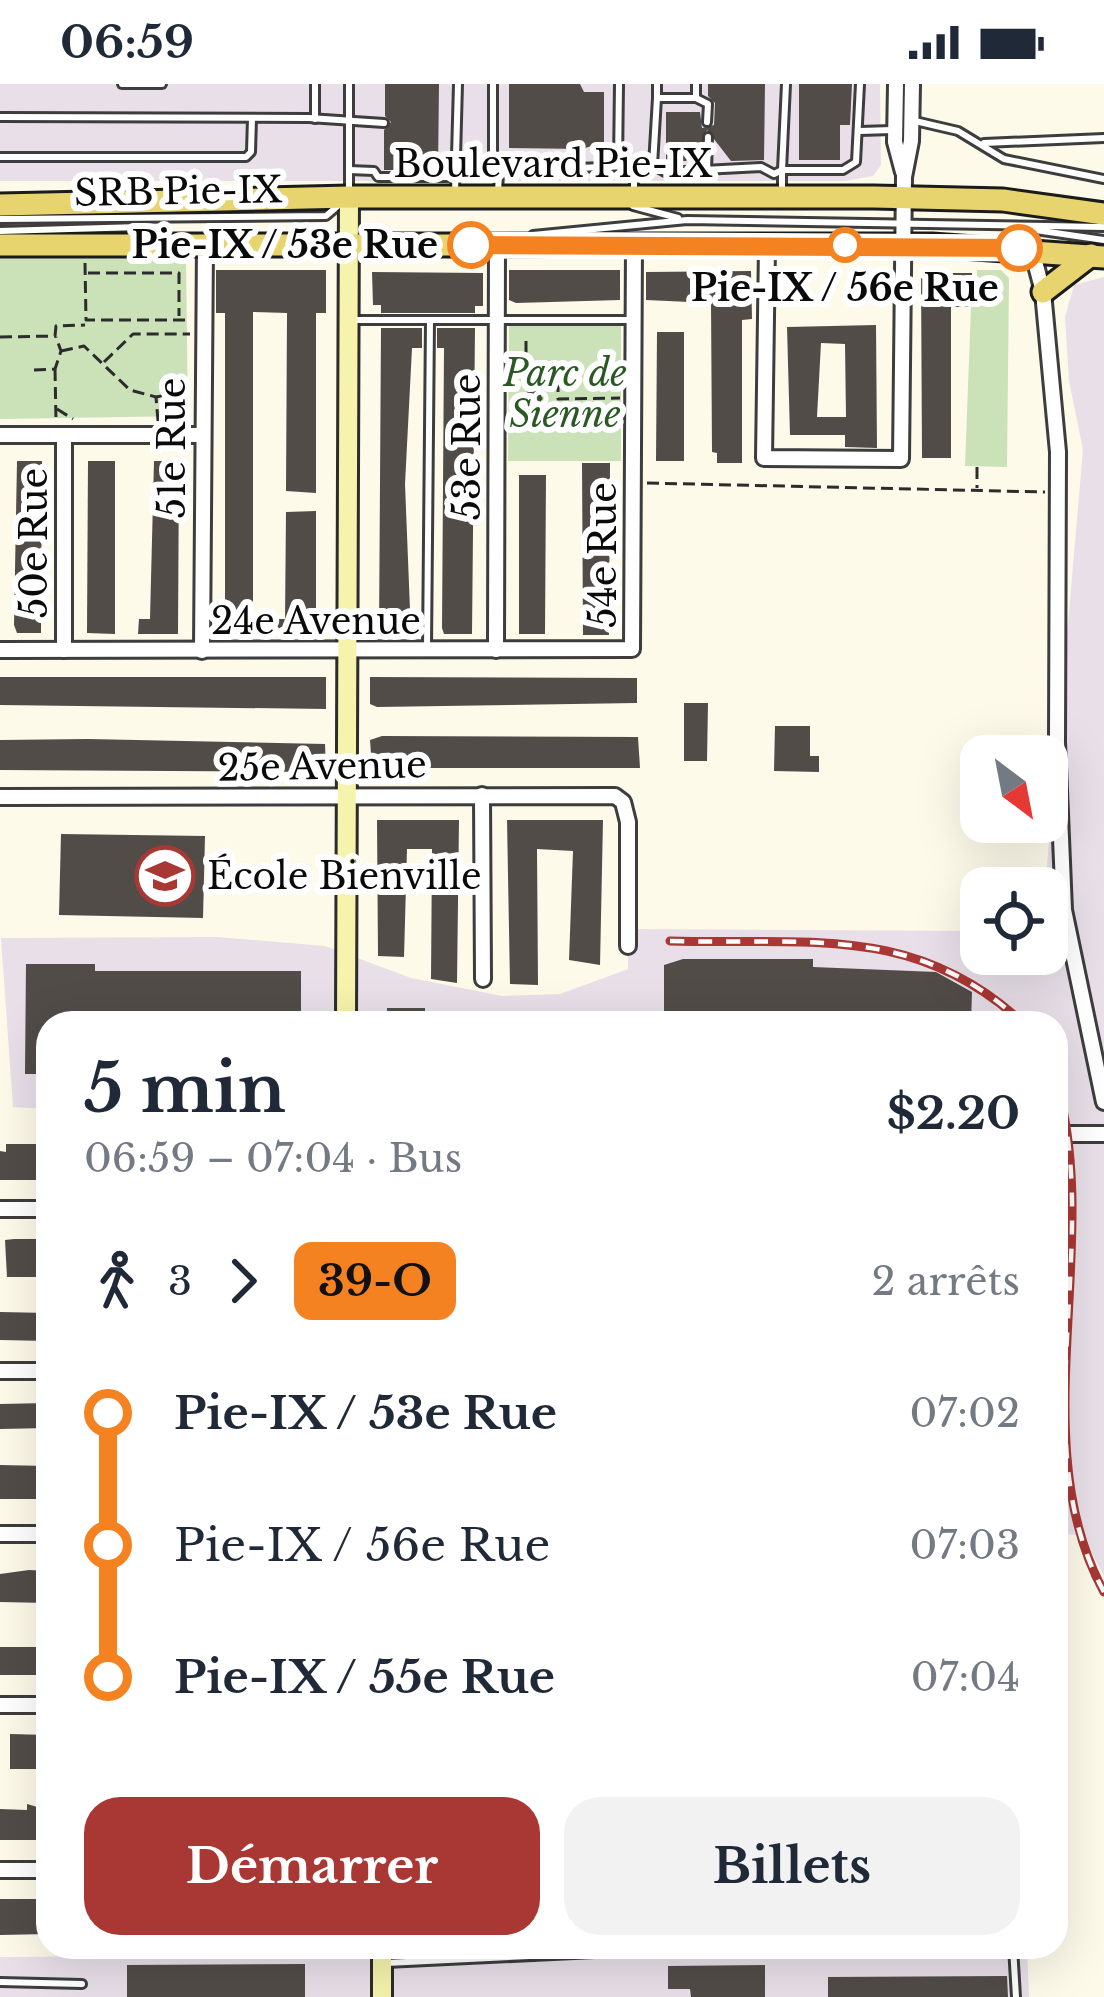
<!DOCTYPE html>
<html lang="fr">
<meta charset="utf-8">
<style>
body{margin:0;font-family:"Libre Baskerville",serif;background:#f2f2f3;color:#1f2937;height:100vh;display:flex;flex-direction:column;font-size:45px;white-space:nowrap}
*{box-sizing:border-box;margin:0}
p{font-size:39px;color:#747a83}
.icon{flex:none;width:66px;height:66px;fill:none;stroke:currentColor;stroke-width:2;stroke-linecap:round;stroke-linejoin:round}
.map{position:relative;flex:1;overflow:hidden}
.details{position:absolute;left:36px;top:927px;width:1032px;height:948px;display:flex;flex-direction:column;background:#fff;border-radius:36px;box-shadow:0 12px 48px #0002}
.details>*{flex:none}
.badge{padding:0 24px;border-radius:18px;font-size:42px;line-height:78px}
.needle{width:78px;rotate:148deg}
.tools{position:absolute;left:960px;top:651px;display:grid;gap:24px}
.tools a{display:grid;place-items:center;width:108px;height:108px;border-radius:24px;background:#fff;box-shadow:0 12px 48px #0002;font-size:60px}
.map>.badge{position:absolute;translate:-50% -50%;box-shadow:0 0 0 6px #fff}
.legs{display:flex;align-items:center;gap:18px;height:132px;padding:0 48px;font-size:39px}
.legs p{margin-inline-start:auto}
.summary{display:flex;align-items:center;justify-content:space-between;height:204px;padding:0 48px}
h1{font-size:66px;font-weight:700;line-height:90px}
.action{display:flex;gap:24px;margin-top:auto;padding:24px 48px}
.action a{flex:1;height:138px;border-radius:36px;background:#a93733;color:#fff;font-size:48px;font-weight:700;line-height:138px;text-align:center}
.action a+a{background:#f2f2f3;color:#1f2937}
ul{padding:0 48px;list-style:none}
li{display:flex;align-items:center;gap:42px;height:132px;font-size:45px}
li i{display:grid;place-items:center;width:18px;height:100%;margin:0 15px;background:currentColor}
li i::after{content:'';width:30px;height:30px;margin:-15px;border:9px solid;border-radius:50%;background:#fff}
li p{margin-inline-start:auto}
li:first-child i{background:linear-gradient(#0000 50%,currentColor 0)}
li:last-child i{background:linear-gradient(currentColor 50%,#0000 0)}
.status{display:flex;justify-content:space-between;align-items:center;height:84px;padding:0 60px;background:#fff;direction:ltr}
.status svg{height:33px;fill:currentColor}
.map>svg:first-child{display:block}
.industrial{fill:#e8dfe8}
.green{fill:#cbe2b8}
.building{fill:#514c48;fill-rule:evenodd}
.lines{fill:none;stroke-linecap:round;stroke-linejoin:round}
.lane-casing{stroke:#3d3d3d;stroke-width:12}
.street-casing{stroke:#3d3d3d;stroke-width:20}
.secondary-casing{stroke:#2c2c2c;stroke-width:24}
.primary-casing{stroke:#1b1b1b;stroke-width:27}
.path{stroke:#2c2c2c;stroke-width:3;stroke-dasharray:12 6;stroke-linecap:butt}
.lane{stroke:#fff;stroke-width:6}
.street{stroke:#fff;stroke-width:14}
.secondary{stroke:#f5f3ac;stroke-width:18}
.primary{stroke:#e8d46e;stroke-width:21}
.rail-casing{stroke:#a93733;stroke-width:9}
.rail{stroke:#fff;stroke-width:4.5;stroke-dasharray:14;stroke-linecap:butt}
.line-1-casing{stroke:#fff;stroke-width:27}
.line-1{stroke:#f58220;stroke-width:18}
.stop-1-dot{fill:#fff;stroke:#f58220;stroke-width:6}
.labels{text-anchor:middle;stroke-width:12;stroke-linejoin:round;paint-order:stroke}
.street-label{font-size:36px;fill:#0a0a0a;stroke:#fff}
.stop-label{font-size:36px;font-weight:bold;fill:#0a0a0a;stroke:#fff;text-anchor:end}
.park-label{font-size:36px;font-style:italic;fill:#2a5923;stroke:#fff}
.poi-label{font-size:36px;fill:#0a0a0a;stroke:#fff;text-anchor:start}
</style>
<div class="status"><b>06:59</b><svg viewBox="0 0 49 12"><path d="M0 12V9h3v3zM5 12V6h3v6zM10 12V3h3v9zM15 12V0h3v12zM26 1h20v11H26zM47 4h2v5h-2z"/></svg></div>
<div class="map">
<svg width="1104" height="1913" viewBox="0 0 1104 1913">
<rect width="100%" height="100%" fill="#fdfaea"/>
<!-- industrial -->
<g class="industrial">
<path d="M0,0H880L881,81L873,92L845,97H0Z"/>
<path d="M1104,193V1492L1082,1451L1056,1450V939H48V1025L13,1023L1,854L217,853L325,862L411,894L502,912L560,910L628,885V845L981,847V870H1047L1045,804L1083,366L1069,297L1065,233L1074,201Z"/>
<path d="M406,1863H1027L1029,1913H0V1873L406,1870Z"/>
</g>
<!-- green -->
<g class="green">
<path d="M0,173L186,174L188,332L0,335Z"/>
<path d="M977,186H1001L1009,194L1007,383L965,382L972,196L977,195Z"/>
<path d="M621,240V377H508L509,242Z"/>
</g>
<!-- building -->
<g class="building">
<path d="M385,0H439L438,86H384V46L391,38L385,32Z"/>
<path d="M509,0H580L584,8H604V58L582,65L509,64Z"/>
<path d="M708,0H765L764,76L731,77L707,46L700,63L686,77H666V28H700L702,44L714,41L715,19L708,12Z"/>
<path d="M799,0H852L850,41H840V76H799Z"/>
<path d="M216,186H326V229H316V409L286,407L287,229L253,228V535H285L286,428L316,427V550L225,549V229H216Z"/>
<path d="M509,186H620V216L516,219L509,216Z"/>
<path d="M751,187L752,235L742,236V379H717V369L712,368L711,219L646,216V188Z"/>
<path d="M372,188L483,189V222H475V229H381V221H373Z"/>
<path d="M921,189H972L971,223H951V374H922Z"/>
<path d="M876,241L877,364L845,363V351H790L787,243ZM821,259L845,260L846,333H817Z"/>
<path d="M381,244H422V264H412L405,400L411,551H379Z"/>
<path d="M437,244H475L472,550H444L442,544L444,264H437Z"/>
<path d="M657,248H684V377H656Z"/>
<path d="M527,297H541V330H526Z"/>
<path d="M17,377H42L41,549H17L14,541Z"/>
<path d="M88,377H115V550L87,549Z"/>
<path d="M154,377H179L178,550H138L139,535H150Z"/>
<path d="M582,379H610L609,551H583Z"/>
<path d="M519,391H546L545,550H519Z"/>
<path d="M0,593H326V625L0,621Z"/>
<path d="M370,593L637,594V619L377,623L370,620Z"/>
<path d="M684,619H708L707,677H684Z"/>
<path d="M775,642H810V672H819V688L774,687Z"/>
<path d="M382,652L638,653L640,684H372L370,656Z"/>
<path d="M88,655L325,660L326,688L0,686V656Z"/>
<path d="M377,736H459L457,899L431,895L432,765H407L404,873L378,872Z"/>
<path d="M507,736H603L600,881L569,876L573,767L537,765L538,901L510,900Z"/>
<path d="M61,750L205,752L203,834L59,831Z"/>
<path d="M683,875H813V883L936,888L972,908L971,939H664V881Z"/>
<path d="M26,880H95V887H301V939H48V990H25Z"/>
<rect x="387" y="924" width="38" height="15"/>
<path d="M6,1060H37V1068H48V1096H0V1067L6,1068Z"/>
<path d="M14,1155H48V1193H7L5,1156Z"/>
<path d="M0,1228L48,1229V1257L0,1256Z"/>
<path d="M48,1319V1344L0,1345V1320Z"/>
<path d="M0,1381L48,1382V1415H0Z"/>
<path d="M29,1486L48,1487V1519L0,1518V1490Z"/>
<rect x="0" y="1563" width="48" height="28"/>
<path d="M10,1650L47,1651V1685H10Z"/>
<path d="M27,1720L48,1726V1756H0V1725L27,1726Z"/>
<path d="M0,1815H48V1850L0,1851Z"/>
<path d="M305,1880V1913H127V1881Z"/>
<path d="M765,1881V1913H691L690,1905H668V1882Z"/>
<path d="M1007,1892L1008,1913H828V1893Z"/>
</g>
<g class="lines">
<!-- lane casing -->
<g class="lane-casing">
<g id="lane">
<path d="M122,0H162"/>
<path d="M493,0V71L499,87"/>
<path d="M657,0V14H696"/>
<path d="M696,0V14L708,20L707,38"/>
<path d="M0,33L309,34L384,39"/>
<path d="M315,35V0"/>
<path d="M915,37L958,47L1004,75L1104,95"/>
<path d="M860,47L892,46"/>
<path d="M984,59L1104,54"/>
<path d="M0,73H246L251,68L252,34"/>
<path d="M618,80L619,0"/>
<path d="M653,81L657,14"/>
<path d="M349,86L374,87L378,93H456"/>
<path d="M707,88L708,53"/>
<path d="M349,105V0"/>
<path d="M455,109L458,0"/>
<path d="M498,110L499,87L653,81L665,88L761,83L774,90L782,86L786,0"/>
<path d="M634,110V82"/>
<path d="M782,110V86H843L856,78L860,0"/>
<path d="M633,122L678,134"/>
<path d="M0,135L326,132L340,120"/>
<path d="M1008,142L1104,156"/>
<path d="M0,147L140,143L163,151"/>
<path d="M533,151L687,136L1104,143"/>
<path d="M349,236H630"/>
<path d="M427,564L430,237"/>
<path d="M1013,1863L1016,1913"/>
<path d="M386,1879L718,1863"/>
<path d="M0,1898L82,1900"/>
</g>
</g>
<!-- street casing -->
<g class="street-casing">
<g id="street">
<path d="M896,0L895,58L903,88"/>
<path d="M767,162L764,374L901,375L904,93L911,57L912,0"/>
<path d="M1032,166L1043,208L1058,368L1057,658L1064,826L1104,1018"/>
<path d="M0,351H202"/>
<path d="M0,566L632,565L634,161"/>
<path d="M64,566V351"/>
<path d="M496,566L497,161"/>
<path d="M202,567L205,160"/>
<path d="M482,711L483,895"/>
<path d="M0,713L615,712L623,718L628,738V862"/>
<path d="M1056,1050H1104"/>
<path d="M0,1125H48"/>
<path d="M0,1287H48"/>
<path d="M0,1450H48"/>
<path d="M0,1621H48"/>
<path d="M0,1786H48"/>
</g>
</g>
<!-- secondary casing -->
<g class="secondary-casing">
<g id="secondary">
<path d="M346,939L349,113"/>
<path d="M382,1913V1863"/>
</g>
</g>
<!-- primary casing -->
<g class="primary-casing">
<g id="primary">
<path d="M0,121L349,113H874L1003,116L1104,130"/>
<path d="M0,161H932L1104,173"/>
<path d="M1043,208L1091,171"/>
</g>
</g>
<!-- path -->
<g class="path">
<path d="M85,179L86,236H188"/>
<path d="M88,189H179V232"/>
<path d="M0,253L55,252L56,242L85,241"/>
<path d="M61,267L84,262L130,306L156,313"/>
<path d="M104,278L133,250H190"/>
<path d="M55,285L56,337"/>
<path d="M34,286L55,285L61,267L56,253"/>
<path d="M526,287V252"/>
<path d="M511,289H558V315L620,314"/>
<path d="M57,325L73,335"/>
<path d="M158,337L156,313L187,307"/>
<path d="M977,383V404"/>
<path d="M647,399L1045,408"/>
</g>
<!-- lane -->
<use href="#lane" class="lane"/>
<!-- street -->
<use href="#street" class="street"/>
<!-- secondary -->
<use href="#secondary" class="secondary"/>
<!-- primary -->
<use href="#primary" class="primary"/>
<!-- rail casing -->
<g class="rail-casing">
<g id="rail">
<path d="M670,857C807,861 915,839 1023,939"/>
<path d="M1056,998C1104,1158 1021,1357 1104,1508"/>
</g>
</g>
<!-- rail -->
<use href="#rail" class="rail"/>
</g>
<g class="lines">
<!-- line-1 casing -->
<g class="line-1-casing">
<path id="line-1" d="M471,161L1019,164"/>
</g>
<!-- line-1 -->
<use href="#line-1" class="line-1"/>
</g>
<!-- icons -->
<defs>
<g id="school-ring" transform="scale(3)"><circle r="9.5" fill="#fff" stroke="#a93733" stroke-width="1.5"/><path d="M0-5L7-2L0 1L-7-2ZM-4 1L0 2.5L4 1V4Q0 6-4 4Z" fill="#a93733"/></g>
</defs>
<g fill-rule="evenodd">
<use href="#school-ring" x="165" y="792"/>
</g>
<!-- markers -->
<g class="stop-1-dot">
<circle cx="471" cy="161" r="21"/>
<circle cx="845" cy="161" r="15"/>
<circle cx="1019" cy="164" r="21"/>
</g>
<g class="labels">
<!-- street labels -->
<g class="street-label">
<text x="553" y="93">Boulevard Pie-IX</text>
<text transform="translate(178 107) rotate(-1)" y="13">SRB Pie-IX</text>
<text transform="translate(467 363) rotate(-90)" y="13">53e Rue</text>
<text transform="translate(172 364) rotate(-90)" y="13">51e Rue</text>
<text transform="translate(34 459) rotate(-90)" y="13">50e Rue</text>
<text transform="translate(603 471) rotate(-90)" y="13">54e Rue</text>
<text x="316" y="550">24e Avenue</text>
<text transform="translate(322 682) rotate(-1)" y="13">25e Avenue</text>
</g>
<!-- stop labels -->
<g class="stop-label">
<text x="438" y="174">Pie-IX / 53e Rue</text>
<text x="845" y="217" text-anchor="middle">Pie-IX / 56e Rue</text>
</g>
<!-- park labels -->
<g class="park-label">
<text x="565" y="302">Parc de<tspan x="565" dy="41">Sienne</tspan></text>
</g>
<!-- poi labels -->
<g class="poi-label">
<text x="207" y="805">École Bienville</text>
</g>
</g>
</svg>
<div class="tools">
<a><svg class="needle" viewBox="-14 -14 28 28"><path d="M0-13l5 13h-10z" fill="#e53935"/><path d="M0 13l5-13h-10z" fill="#747a83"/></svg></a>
<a><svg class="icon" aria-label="locate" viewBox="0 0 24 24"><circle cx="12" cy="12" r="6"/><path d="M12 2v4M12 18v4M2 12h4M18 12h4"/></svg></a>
</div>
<section class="details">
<div class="summary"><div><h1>5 min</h1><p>06:59 – 07:04 · Bus</p></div><b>$2.20</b></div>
<div class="legs"><svg class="icon" aria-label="walk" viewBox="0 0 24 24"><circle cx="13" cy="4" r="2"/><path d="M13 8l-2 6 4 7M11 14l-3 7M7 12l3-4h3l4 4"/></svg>3<svg class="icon" aria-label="forward" viewBox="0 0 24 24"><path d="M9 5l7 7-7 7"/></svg><b class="badge" style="background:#f58220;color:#111">39-O</b><p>2 arrêts</p></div>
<ul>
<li><i style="color:#f58220"></i><b>Pie-IX / 53e Rue</b><p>07:02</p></li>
<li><i style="color:#f58220"></i><span>Pie-IX / 56e Rue</span><p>07:03</p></li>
<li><i style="color:#f58220"></i><b>Pie-IX / 55e Rue</b><p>07:04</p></li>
</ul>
<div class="action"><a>Démarrer</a><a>Billets</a></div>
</section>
</div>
